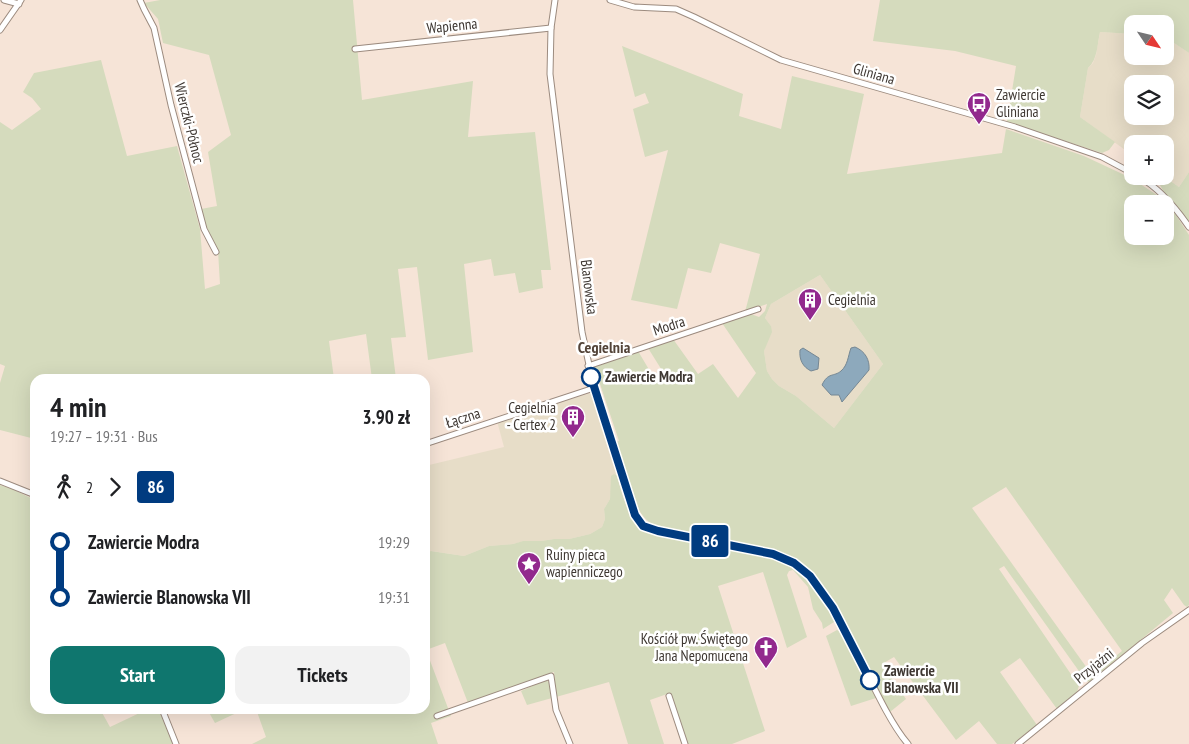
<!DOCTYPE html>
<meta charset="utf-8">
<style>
body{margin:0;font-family:"PT Sans Narrow",sans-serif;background:#f2f2f2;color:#202124;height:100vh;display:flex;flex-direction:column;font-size:19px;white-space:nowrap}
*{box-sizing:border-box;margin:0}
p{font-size:16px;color:#757577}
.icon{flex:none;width:28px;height:28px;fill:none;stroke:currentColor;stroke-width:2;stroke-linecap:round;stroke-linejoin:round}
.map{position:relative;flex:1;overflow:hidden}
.panel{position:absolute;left:30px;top:374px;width:400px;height:340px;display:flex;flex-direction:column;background:#fff;border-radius:15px;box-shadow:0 5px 20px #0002}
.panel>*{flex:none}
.badge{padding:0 10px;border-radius:4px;font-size:18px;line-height:32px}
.needle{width:32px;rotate:125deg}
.tools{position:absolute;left:1124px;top:15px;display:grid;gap:10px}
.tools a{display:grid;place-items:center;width:50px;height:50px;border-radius:10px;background:#fff;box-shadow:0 5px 20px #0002;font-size:25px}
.map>.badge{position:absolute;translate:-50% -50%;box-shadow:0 0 0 2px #fff}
.legs{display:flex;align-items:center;gap:8px;height:55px;padding:0 20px;font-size:16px}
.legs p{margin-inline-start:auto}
.headline{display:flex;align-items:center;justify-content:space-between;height:85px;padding:0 20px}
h1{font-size:28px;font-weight:700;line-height:38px}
.action{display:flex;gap:10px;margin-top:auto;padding:10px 20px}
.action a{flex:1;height:58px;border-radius:15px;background:#0f766e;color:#fff;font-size:20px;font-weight:700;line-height:58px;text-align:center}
.action a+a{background:#f2f2f2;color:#202124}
ul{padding:0 20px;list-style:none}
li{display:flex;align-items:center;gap:18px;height:55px;font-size:19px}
li i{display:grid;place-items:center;width:8px;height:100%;margin:0 6px;background:currentColor}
li i::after{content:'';width:12px;height:12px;margin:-6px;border:4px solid;border-radius:50%;background:#fff}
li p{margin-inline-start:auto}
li:first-child i{background:linear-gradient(#0000 50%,currentColor 0)}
li:last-child i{background:linear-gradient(currentColor 50%,#0000 0)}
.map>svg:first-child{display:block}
.industrial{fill:#e7ddc8;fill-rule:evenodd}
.green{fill:#d5dbbd;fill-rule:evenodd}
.water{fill:#8da9bc;stroke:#758793}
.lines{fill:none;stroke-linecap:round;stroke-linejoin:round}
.minor-casing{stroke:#9c8b7f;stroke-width:7}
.minor{stroke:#fff;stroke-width:5}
.line-1-casing{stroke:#fff;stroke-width:11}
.line-1{stroke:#003b80;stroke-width:8}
.stop-1-dot{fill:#fff;stroke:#003b80;stroke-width:2.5}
.labels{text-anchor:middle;stroke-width:5;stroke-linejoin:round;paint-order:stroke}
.street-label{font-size:15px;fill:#3e3732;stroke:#fff}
.poi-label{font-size:15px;fill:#3e3732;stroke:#fff;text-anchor:start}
.stop-label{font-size:15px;font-weight:bold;fill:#3e3732;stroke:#fff;text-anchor:start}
.neighbourhood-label{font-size:16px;font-weight:bold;fill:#534439;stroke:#fff}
</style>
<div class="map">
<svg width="1189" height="744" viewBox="0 0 1189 744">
<rect width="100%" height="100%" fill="#f6e4d7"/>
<!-- industrial -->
<g class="industrial">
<path d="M1100,32L1132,34V56H1165V37L1189,53V172L1179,187L1163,176H1165V144H1132V155L1080,117L1088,68L1093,63L1096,55ZM1132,84H1165V116H1132Z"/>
<path d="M820,275L883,364L834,428L796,396L779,386L772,379L767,371L764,351L771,326L765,318L771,304Z"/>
<path d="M591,393L617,475L614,474L610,499L604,509L605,519L602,527L590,534L569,539H554L541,541H524L513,544L489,546L464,556L432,551L425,553V466L504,447L497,421Z"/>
</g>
<!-- green -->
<g class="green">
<path d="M160,0H353L362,100L473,81L468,137L535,132L551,270H541L543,288L519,293L515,273L494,276L491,259L464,264L473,352L428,360L417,267L398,269L406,337L391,338L396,379H372L366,334L329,341L334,379H35V439L0,430V383L5,366L0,364V122L12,130L41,109L32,98L23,92L34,73L101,60L127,156L177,146L200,229L205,289L220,284L218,251L206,229L201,209L217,206L208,152L231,135L209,55L163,43L158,19L144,3Z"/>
<path d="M880,0H1189V53L1165,37V24H1132V34L1100,32C1097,45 1098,59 1088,68L1080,117L1115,142L1109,150L1102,153L1007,122L1016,66L955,51L873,41Z"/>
<path d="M622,46L743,94L739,116L781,129L792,76L864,94L847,174L1002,153L1006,129L1084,156L1131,178L1157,195L1176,215L1189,235V605L1187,607L1184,605L1172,588L1164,600L1173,613L1090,682L1086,681L1004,566L999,569L1079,686L1077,692L1057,709L1020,658L1000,672L1037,725L1012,744H997L979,721L956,740L894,657L882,664L906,699L890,712L826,589L801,564L786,555L777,552L661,527C650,524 645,520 639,510L615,442L619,441L594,366L638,351L654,378L663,372L648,348L673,339L698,374L713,364L738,398L756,373L722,323L751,314L759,317L765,311L767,304L745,312L760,254L720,243L711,273L688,268L677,309L631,300L668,150L645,157L633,109L649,103L645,93L635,97ZM1132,204H1165V236H1132ZM820,275L883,364L834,428L796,396L779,386L772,379L767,371L764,351L772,332L771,326L765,318L771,304ZM1006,487L1122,651L1092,675L972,508Z"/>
<path d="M1189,172V222C1178,207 1161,195 1157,176H1163L1179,187Z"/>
<path d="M614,474L617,475C621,491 627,515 640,527C654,539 717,545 737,549C754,552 770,557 786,562C799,569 836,608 834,622L823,629L822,623L813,609L808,587L793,570L789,571L787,575L807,637L787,648L763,572L718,586L765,731L732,744H687L670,693L650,700L664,744H628L609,682L556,697L554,672L468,703L445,643L426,650L451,716L431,723L438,744H252L266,737L256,709H425V553L431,551L464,556L489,546L513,544L523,541H541L554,539H569L590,534L602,527L605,519L604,509L610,499L611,476Z"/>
<path d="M0,485L12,489L35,500V709H100L110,727L148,709H158L174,744H0Z"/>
<path d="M837,630L841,632L876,698L851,706L826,636Z"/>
<path d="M546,680L550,683L552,698L527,705L521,691Z"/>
<path d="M207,709H245L215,723Z"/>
</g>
<!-- water -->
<g class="water">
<path d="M855,347C865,351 870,360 869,370L842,402L839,395H831L822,385C828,372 834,377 841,371C848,365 848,356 851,348Z"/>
<path d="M803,348L819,358L818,369L811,371C803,367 799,360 800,350Z"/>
</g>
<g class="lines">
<!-- minor casing -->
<g class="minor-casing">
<g id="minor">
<path d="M4,0L19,4"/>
<path d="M140,0L144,9L154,28L171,105L204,229L216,252"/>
<path d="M555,0L551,28L550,74L582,332L594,388L635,515L643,526L651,529C682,537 714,542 745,548C758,551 773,553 786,558C836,578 870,700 908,744"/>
<path d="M610,0L634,7L676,9L694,17L781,60L1015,127L1102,157L1132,173"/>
<path d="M0,30L21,0"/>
<path d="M355,49L551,28"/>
<path d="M1138,176C1159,188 1176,208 1189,227"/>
<path d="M588,366L758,309"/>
<path d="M425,444L594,388"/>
<path d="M0,481L35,495"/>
<path d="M669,696L685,744"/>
<path d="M162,709L176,744"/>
<path d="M437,716L551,676L556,710L570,744"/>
<path d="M1018,744L1142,643L1189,610"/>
</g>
</g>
<!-- minor -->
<use href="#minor" class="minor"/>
</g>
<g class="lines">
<!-- line-1 casing -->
<g class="line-1-casing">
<path id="line-1" d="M591,377L635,515L643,526L658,531L773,554L794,563L810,576L833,608L870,680"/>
</g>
<!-- line-1 -->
<use href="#line-1" class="line-1"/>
</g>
<!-- icons -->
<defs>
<g id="bus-pin" transform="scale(1.25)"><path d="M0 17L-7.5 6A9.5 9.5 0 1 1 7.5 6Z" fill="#92298d" stroke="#fff"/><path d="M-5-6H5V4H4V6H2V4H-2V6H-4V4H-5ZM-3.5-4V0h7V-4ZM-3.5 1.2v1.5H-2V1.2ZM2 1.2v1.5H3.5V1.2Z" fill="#fff"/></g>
<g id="building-pin" transform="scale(1.25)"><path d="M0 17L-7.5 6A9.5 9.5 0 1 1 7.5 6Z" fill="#92298d" stroke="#fff"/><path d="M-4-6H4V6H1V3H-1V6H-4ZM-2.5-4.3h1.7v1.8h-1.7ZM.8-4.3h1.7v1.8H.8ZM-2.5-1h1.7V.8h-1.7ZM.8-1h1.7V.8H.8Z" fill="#fff"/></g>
<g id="sight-pin" transform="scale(1.25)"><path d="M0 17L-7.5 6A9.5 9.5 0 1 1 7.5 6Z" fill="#92298d" stroke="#fff"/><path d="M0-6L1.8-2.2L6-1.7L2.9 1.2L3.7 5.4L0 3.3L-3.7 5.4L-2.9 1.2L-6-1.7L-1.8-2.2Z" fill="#fff"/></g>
<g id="church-pin" transform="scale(1.25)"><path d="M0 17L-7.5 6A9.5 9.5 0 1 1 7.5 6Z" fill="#92298d" stroke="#fff"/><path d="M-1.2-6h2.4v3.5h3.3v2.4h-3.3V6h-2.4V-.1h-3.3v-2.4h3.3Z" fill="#fff"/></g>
</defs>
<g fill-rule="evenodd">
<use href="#bus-pin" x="979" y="104"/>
<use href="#building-pin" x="810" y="300"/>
<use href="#building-pin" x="573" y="417"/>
<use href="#sight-pin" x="529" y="564"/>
<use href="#church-pin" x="766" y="648"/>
</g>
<!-- markers -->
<g class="stop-1-dot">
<circle cx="591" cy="377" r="9"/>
<circle cx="870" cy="680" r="9"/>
</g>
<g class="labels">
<!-- street labels -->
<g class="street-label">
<text transform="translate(452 26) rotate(-6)" y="5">Wapienna</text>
<text transform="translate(874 74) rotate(16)" y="5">Gliniana</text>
<text transform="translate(189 123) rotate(76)" y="5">Wierczki-Północ</text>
<text transform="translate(589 287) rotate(83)" y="5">Blanowska</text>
<text transform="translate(669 326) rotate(-18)" y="5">Modra</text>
<text transform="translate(463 418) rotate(-18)" y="5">Łączna</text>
<text transform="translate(1094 666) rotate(-39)" y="5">Przyjaźni</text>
</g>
<!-- poi labels -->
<g class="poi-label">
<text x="996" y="100">Zawiercie<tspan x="996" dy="17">Gliniana</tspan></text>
<text x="828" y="305">Cegielnia</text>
<text x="556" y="413" text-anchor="end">Cegielnia<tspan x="556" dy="17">- Certex 2</tspan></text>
<text x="546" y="560">Ruiny pieca<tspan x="546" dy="17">wapienniczego</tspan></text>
<text x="748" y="644" text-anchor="end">Kościół pw. Świętego<tspan x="748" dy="17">Jana Nepomucena</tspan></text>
</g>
<!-- stop labels -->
<g class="stop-label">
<text x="605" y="382">Zawiercie Modra</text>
<text x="884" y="676">Zawiercie<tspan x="884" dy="17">Blanowska VII</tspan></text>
</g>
<!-- neighbourhood labels -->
<g class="neighbourhood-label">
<text x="604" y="353">Cegielnia</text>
</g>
</g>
</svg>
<div class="tools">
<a><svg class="needle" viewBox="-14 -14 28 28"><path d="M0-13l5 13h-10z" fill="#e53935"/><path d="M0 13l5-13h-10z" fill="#757577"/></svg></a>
<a><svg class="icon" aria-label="layers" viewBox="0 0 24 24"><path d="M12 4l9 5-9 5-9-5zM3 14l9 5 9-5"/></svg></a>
<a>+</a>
<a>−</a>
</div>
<b class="badge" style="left:710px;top:541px;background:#003b80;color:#fff">86</b>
<section class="panel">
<div class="headline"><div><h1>4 min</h1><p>19:27 – 19:31 · Bus</p></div><b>3.90 zł</b></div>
<div class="legs"><svg class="icon" aria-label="walk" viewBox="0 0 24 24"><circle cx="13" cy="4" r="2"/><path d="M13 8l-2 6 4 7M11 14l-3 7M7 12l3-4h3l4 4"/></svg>2<svg class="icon" aria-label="forward" viewBox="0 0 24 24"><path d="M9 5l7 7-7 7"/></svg><b class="badge" style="background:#003b80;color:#fff">86</b></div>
<ul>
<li><i style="color:#003b80"></i><b>Zawiercie Modra</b><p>19:29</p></li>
<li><i style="color:#003b80"></i><b>Zawiercie Blanowska VII</b><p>19:31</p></li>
</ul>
<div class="action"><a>Start</a><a>Tickets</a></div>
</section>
</div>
